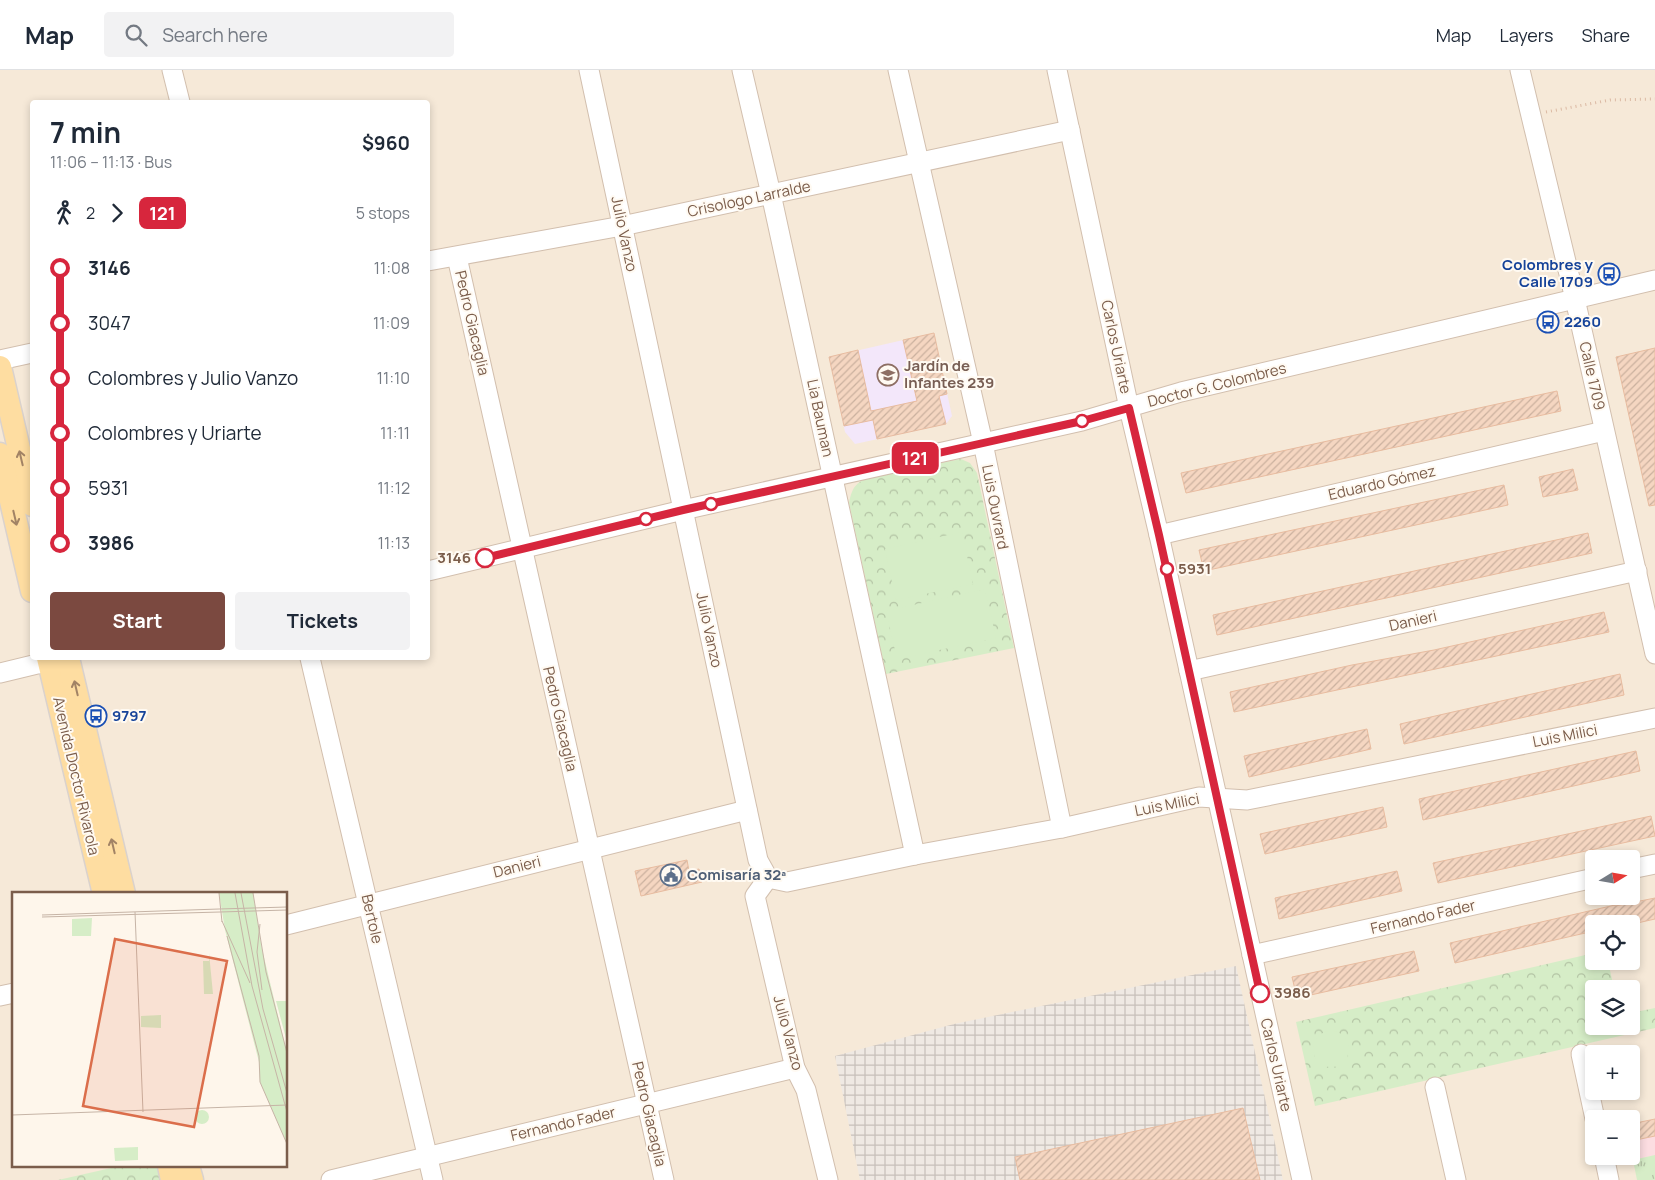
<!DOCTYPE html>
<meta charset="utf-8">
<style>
body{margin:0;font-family:Manrope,sans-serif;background:#f2f2f3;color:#1f2937;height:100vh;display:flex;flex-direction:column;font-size:19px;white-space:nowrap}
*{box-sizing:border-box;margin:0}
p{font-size:16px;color:#747a83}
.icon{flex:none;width:28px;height:28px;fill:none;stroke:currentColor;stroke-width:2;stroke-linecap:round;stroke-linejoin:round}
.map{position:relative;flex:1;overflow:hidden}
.details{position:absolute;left:30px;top:30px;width:400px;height:560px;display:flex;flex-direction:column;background:#fff;border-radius:5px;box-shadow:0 2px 8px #0003}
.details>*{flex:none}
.badge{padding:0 10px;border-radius:8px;font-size:18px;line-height:32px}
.needle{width:32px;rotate:79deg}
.controls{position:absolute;left:1585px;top:780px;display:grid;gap:10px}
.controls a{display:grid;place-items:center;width:55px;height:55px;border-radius:5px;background:#fff;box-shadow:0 2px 8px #0003;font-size:25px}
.map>.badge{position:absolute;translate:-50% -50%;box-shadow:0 0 0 2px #fff}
.legs{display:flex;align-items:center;gap:8px;height:55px;padding:0 20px;font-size:16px}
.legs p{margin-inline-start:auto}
.headline{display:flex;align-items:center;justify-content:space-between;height:85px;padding:0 20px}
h1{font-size:28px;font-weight:700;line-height:38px}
.primary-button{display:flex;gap:10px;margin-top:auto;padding:10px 20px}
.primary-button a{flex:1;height:58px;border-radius:5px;background:#7b4940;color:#fff;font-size:20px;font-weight:700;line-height:58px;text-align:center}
.primary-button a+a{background:#f2f2f3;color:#1f2937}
ul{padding:0 20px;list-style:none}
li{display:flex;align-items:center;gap:18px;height:55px;font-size:19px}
li i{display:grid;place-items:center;width:8px;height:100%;margin:0 6px;background:currentColor}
li i::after{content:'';width:12px;height:12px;margin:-6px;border:4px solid;border-radius:50%;background:#fff}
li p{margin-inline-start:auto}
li:first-child i{background:linear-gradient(#0000 50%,currentColor 0)}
li:last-child i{background:linear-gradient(currentColor 50%,#0000 0)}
header{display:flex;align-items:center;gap:30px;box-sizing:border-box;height:70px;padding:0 25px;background:#fff;border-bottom:1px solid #e0e1e3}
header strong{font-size:24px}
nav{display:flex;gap:28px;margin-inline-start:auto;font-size:18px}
.search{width:350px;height:45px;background:#f2f2f3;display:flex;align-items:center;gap:12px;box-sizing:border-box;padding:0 18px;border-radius:5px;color:#747a83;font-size:19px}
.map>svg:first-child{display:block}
.residential{fill:#f6e9d8;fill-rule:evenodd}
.industrial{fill:url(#industrial-grid)}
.education{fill:#f3e7fa}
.medical{fill:#fcdde1}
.grass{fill:url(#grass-tufts)}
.park{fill:url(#park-crowns)}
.garden{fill:#d6edc7}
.building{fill:url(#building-hatch);stroke:#e8bca0}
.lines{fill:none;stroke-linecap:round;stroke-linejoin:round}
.minor-casing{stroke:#d2bfae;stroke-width:21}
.major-casing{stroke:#dad2cd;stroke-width:25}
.path{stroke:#dbb9a3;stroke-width:3;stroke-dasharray:1 4;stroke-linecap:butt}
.minor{stroke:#fff;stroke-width:19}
.major{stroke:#fedda1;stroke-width:22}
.oneway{stroke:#a28365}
.line-1-casing{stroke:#fff;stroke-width:11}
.line-1{stroke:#d7263d;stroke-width:8}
.stop-1-dot{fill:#fff;stroke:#d7263d;stroke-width:2.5}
.labels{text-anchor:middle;stroke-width:4;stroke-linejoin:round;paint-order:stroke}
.street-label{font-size:15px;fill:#7b5d4b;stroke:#fffaf2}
.transit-label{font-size:15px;font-weight:bold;fill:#164399;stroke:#fffaf2;text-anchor:start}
.education-label{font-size:15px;font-weight:bold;fill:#785e54;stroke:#fffaf2;text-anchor:start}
.stop-label{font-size:15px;font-weight:bold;fill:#7b5d4b;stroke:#fffaf2;text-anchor:start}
.service-label{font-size:15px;font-weight:bold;fill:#4e5e75;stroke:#fffaf2;text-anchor:start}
.inset-road{fill:none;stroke:#c6b4a6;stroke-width:1}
.view{fill:#db6e4b;fill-opacity:0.15;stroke:#db6e4b;stroke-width:2.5}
.inset-edge{fill:none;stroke:#7b5d4b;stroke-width:2.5}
</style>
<header>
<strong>Map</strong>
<div class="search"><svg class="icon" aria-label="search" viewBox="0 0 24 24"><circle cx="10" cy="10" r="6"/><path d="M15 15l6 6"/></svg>Search here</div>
<nav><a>Map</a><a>Layers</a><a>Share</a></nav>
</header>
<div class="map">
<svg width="1655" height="1110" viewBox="0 0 1655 1110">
<defs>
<pattern id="industrial-grid" width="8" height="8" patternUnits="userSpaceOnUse" patternTransform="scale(1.25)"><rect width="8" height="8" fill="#efe9e3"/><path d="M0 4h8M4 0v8" fill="none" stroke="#c7c0ba"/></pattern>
<pattern id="grass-tufts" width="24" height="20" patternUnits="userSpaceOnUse" patternTransform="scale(1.25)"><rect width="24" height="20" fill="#d6edc7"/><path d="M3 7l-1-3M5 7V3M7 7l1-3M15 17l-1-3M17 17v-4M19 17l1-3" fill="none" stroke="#b3c3a4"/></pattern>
<pattern id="park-crowns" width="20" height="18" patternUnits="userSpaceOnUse" patternTransform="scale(1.25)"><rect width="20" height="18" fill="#d6edc7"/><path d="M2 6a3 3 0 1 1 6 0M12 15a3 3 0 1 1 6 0" fill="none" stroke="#b3c3a4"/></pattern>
<pattern id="building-hatch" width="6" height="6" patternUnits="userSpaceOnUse" patternTransform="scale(1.25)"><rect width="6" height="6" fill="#f5d6c1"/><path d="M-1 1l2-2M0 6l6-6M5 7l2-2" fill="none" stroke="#cbb19f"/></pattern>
</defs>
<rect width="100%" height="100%" fill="#fef6eb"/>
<!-- residential -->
<path class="residential" d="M0,0H1655V1110H0ZM32,32H428V588H32ZM1594,789H1631V826H1594ZM14,824H286V1096H14ZM1594,854H1631V891H1594ZM1594,919H1631V956H1594ZM1594,984H1631V1021H1594ZM1594,1049H1631V1086H1594Z"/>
<!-- industrial -->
<path class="industrial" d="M1236,896L1283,1110H860L835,986L954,954Z"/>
<!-- education -->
<path class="education" d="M934,263L952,346L946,354L855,374L845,362L829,287Z"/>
<!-- medical -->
<path class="medical" d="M1655,1049V1085L1633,1090L1631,1083V1054Z"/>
<!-- grass -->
<path class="grass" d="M1655,1085V1110H1637L1633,1090Z"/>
<!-- park -->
<g class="park">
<path d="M961,389L970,393L977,403L1014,578L886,604L849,433C852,415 858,411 874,406Z"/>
<path d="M1594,883V891H1608L1614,919H1594V956H1631V943L1655,938V958L1315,1036L1296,952Z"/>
<path d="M120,1096H157L160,1110H58Z"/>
</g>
<!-- garden -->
<g class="garden">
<path d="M962,462L973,514L896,530L885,479Z"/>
<path d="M985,519L996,568L897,589L886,541Z"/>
<circle cx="1331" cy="979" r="18"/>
</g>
<!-- building -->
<g class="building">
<path d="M934,263L947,324L939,326L946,354L877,369L873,350L844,356L829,287L858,280L871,341L917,331L903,270Z"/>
<path d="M1655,278V435L1649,436L1616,287Z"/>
<path d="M1557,321L1561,341L1186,423L1181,403Z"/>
<path d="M1573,399L1578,420L1543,427L1539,407Z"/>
<path d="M1504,415L1508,435L1204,501L1199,480Z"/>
<path d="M1588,463L1592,483L1217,565L1213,545Z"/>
<path d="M1604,542L1609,562L1234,642L1230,622L1352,595L1434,580Z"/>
<path d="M1620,604L1624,625L1404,674L1400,654Z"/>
<path d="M1367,659L1371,679L1249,707L1244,686Z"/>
<path d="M1636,681L1640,701L1423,750L1419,729Z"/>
<path d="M1383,737L1387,757L1265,784L1260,764Z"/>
<path d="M1651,746L1655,766L1438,813L1433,793Z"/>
<path d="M687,790L689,801L699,799L702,812L641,826L635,801Z"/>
<path d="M1397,801L1402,821L1279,849L1275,828Z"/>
<path d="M1655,828V849L1633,854H1594V861L1455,893L1450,873L1615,835V836Z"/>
<path d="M1414,881L1419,901L1297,928L1292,907Z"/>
<path d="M1243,1038L1260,1110H1020L1015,1087Z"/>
<path d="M1655,1049V1066L1631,1071V1054Z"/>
</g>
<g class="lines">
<!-- minor casing -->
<g class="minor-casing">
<g id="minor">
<path d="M172,0L180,32"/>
<path d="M589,0L758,790L768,808"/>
<path d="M742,0L771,124L915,785"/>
<path d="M898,0L983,373L1062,758"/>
<path d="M1057,0L1129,338L1159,465L1302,1110"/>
<path d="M1520,0L1575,229L1655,584"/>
<path d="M457,187L664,1110"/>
<path d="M428,191L622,156L1070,60"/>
<path d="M0,290L32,283"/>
<path d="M1159,465L1604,361"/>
<path d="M428,501L683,440L1082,351L1181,322L1655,210"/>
<path d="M310,588L433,1110"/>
<path d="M1189,601L1637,501"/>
<path d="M0,603L62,588"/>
<path d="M1631,799L1655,794"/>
<path d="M768,808L787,812L915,785L1062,758L1199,727L1247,730L1655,648"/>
<path d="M768,808L755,826L795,998L806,1020L828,1110"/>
<path d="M286,855L747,740"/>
<path d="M1252,885L1594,808"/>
<path d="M0,926L14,923"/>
<path d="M1581,984L1595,1049"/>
<path d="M1435,1017L1456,1110"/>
<path d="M1604,1086L1609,1110"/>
<path d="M331,1110L795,998"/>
</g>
</g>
<!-- major casing -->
<g class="major-casing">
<g id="major">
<path d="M0,297L32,435"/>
<path d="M0,384L32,521"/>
<path d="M48,588L104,824"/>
<path d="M68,588L124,824"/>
<path d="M169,1096L172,1110"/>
<path d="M188,1096L192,1110"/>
</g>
</g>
<!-- path -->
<path class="path" d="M1546,42L1610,30L1655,29"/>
<!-- minor -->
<use href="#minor" class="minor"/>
<!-- major -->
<use href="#major" class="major"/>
</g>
<!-- one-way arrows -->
<defs><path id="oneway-shaft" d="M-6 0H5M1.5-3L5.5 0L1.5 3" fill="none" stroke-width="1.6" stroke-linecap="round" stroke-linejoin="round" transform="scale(1.25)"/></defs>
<g class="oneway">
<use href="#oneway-shaft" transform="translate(21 388) rotate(-103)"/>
<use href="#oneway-shaft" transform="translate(15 448) rotate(77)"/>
<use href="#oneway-shaft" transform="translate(76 618) rotate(-103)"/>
<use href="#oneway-shaft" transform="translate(113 776) rotate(-103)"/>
</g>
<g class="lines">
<!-- line-1 casing -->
<g class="line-1-casing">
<path id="line-1" d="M485,488L683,440L1082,351L1129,338L1159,465L1260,923"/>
</g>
<!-- line-1 -->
<use href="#line-1" class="line-1"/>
</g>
<!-- icons -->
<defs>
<g id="bus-ring" transform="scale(1.125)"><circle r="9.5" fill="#fffaf2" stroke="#1a4fb4" stroke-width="1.5"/><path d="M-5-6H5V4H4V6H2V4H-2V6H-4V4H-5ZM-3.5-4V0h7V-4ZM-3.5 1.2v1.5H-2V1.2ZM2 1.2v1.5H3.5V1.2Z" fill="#1a4fb4"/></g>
<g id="school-ring" transform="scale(1.125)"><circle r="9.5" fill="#fffaf2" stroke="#8d6e63" stroke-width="1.5"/><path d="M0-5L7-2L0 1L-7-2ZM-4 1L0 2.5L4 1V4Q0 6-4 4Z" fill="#8d6e63"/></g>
<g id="civic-ring" transform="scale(1.125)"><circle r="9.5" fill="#fffaf2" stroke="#5c6f8a" stroke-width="1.5"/><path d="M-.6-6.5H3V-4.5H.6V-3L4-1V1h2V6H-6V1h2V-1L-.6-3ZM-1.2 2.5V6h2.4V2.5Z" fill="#5c6f8a"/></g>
</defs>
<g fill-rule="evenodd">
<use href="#bus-ring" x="1609" y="204"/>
<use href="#bus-ring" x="1548" y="252"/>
<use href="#school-ring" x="888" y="305"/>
<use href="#bus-ring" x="96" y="646"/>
<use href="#civic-ring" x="671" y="805"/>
</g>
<!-- markers -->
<g class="stop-1-dot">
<circle cx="1082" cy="351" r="6"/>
<circle cx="711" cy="434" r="6"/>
<circle cx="646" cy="449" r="6"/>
<circle cx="485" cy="488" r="9"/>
<circle cx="1167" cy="499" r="6"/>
<circle cx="1260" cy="923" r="9"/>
</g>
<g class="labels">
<!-- street labels -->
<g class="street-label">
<text transform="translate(749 129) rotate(-12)" y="5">Crisologo Larralde</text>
<text transform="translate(624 164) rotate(78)" y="5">Julio Vanzo</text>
<text transform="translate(472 253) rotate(77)" y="5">Pedro Giacaglia</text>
<text transform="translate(1116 277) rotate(78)" y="5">Carlos Uriarte</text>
<text transform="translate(1592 306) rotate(77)" y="5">Calle 1709</text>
<text transform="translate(1217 315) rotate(-14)" y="5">Doctor G. Colombres</text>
<text transform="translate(820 348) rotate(78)" y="5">Lia Bauman</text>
<text transform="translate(1382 413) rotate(-13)" y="5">Eduardo Gómez</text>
<text transform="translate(995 437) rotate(79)" y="5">Luis Ouvrard</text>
<text transform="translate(1413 551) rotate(-13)" y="5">Danieri</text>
<text transform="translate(709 560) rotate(78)" y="5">Julio Vanzo</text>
<text transform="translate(560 649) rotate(77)" y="5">Pedro Giacaglia</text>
<text transform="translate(1565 666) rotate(-11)" y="5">Luis Milici</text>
<text transform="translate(76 706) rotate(77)" y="5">Avenida Doctor Rivarola</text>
<text transform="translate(1167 735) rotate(-11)" y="5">Luis Milici</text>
<text transform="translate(517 797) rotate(-14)" y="5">Danieri</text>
<text transform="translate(1423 847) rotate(-13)" y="5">Fernando Fader</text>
<text transform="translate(372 849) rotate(77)" y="5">Bertole</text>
<text transform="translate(788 963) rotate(75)" y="5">Julio Vanzo</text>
<text transform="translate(1276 995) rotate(77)" y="5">Carlos Uriarte</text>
<text transform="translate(649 1044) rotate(77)" y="5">Pedro Giacaglia</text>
<text transform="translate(563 1054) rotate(-13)" y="5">Fernando Fader</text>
</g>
<!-- transit labels -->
<g class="transit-label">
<text x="1593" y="200" text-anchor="end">Colombres y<tspan x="1593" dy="17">Calle 1709</tspan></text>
<text x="1564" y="257">2260</text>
<text x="112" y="651">9797</text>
</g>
<!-- education labels -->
<g class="education-label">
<text x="904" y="301">Jardín de<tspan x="904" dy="17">Infantes 239</tspan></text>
</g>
<!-- stop labels -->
<g class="stop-label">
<text x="471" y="493" text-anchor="end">3146</text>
<text x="1178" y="504">5931</text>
<text x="1274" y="928">3986</text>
</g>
<!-- service labels -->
<g class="service-label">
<text x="687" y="810">Comisaría 32ª</text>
</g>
</g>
<!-- overview -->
<g transform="translate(12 822)">
<rect width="275" height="275" fill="#fef6eb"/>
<path d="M207,1H241L250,57L275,161V252L248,190L247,170L213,38Z" fill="#d6edc7"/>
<path d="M264,109H275V150Z" fill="#d6edc7"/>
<path d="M80,26L79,44H60V27ZM197,61L201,102H192L191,69H197ZM149,123V136L129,135V124ZM183 225a7 7 0 1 1 14 0a7 7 0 1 1-14 0Z" fill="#d6edc7"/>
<path d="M126,255V268L103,269L102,256Z" fill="#d6edc7"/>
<path class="inset-road" d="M207,1L210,30M223,1L240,94L275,220M229,1L251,117L275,201M241,1L254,80L275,161M207,17L275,15M123,20L131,220M208,20L275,18M30,23L207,17M30,25L208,20M210,29L238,91M248,32L245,60L250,98M215,44L247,164L248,190L275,252M0,223L275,213"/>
<path class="view" d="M103,47L215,69L182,235L71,214Z"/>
<rect width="275" height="275" class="inset-edge"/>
</g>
</svg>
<div class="controls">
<a><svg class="needle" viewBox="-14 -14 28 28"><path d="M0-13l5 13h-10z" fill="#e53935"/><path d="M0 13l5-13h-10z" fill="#747a83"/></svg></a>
<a><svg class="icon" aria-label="locate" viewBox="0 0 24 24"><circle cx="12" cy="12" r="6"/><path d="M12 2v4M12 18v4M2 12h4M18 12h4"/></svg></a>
<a><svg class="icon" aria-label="layers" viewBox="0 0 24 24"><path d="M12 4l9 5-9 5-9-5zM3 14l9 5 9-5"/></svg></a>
<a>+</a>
<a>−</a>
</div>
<b class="badge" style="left:915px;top:388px;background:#d7263d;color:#fff">121</b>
<section class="details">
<div class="headline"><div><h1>7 min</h1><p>11:06 – 11:13 · Bus</p></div><b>$960</b></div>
<div class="legs"><svg class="icon" aria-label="walk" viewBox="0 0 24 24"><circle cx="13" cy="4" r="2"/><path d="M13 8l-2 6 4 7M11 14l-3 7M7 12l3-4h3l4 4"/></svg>2<svg class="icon" aria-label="forward" viewBox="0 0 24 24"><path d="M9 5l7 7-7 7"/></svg><b class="badge" style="background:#d7263d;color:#fff">121</b><p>5 stops</p></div>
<ul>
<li><i style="color:#d7263d"></i><b>3146</b><p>11:08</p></li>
<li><i style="color:#d7263d"></i><span>3047</span><p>11:09</p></li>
<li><i style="color:#d7263d"></i><span>Colombres y Julio Vanzo</span><p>11:10</p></li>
<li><i style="color:#d7263d"></i><span>Colombres y Uriarte</span><p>11:11</p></li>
<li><i style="color:#d7263d"></i><span>5931</span><p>11:12</p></li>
<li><i style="color:#d7263d"></i><b>3986</b><p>11:13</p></li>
</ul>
<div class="primary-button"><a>Start</a><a>Tickets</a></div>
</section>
</div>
